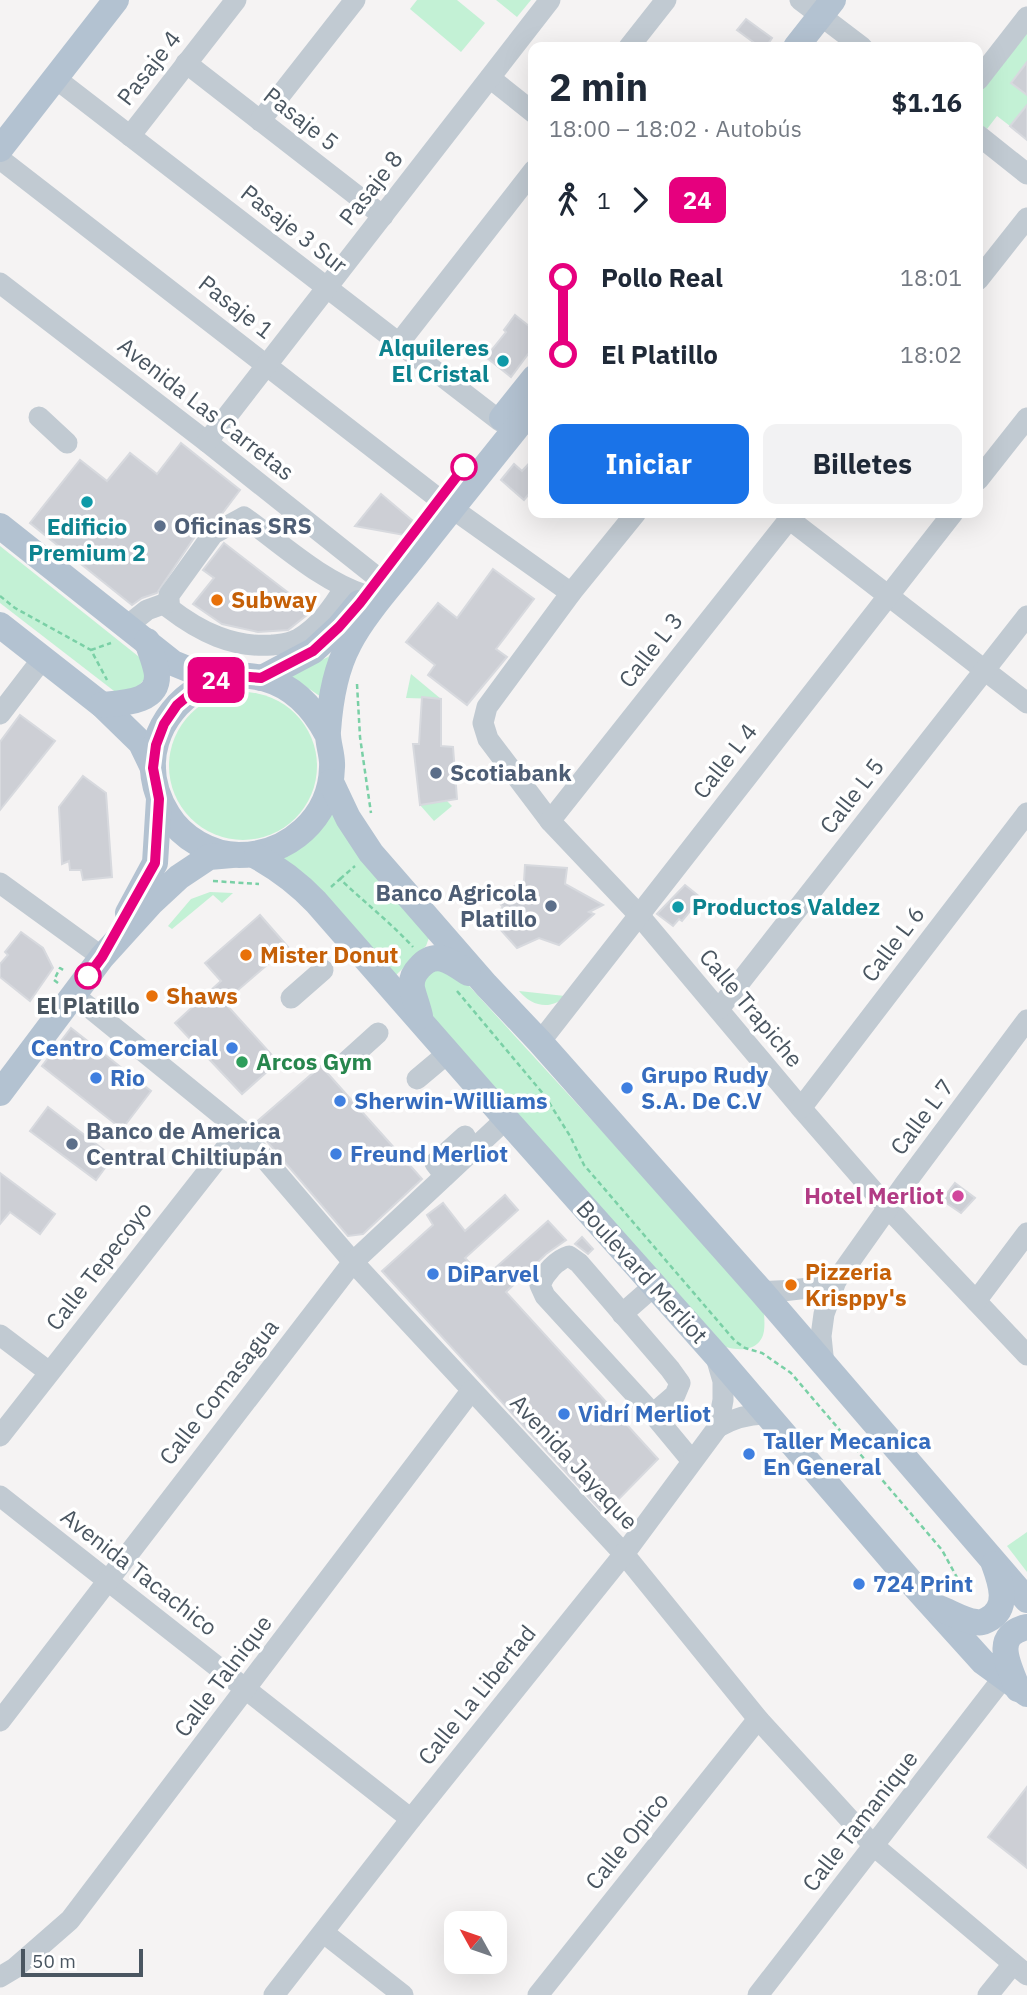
<!DOCTYPE html>
<html lang="es">
<meta charset="utf-8">
<style>
body{margin:0;font-family:"IBM Plex Sans",sans-serif;background:#f2f2f3;color:#1f2937;height:100vh;display:flex;flex-direction:column;font-size:26px;white-space:nowrap}
*{box-sizing:border-box;margin:0}
p{font-size:23px;color:#747a83}
.icon{flex:none;width:38px;height:38px;fill:none;stroke:currentColor;stroke-width:2;stroke-linecap:round;stroke-linejoin:round}
.map{position:relative;flex:1;overflow:hidden}
.side{position:absolute;left:528px;top:42px;width:455px;height:476px;display:flex;flex-direction:column;background:#fff;border-radius:14px;box-shadow:0 7px 28px #0002}
.side>*{flex:none}
.badge{padding:0 14px;border-radius:10px;font-size:24px;line-height:46px}
.needle{width:46px;rotate:310deg}
.controls{position:absolute;left:444px;top:1911px;display:grid;gap:14px}
.controls a{display:grid;place-items:center;width:63px;height:63px;border-radius:14px;background:#fff;box-shadow:0 7px 28px #0002;font-size:35px}
.scale{position:absolute;left:21px;bottom:18px;width:122px;box-sizing:border-box;padding-left:7px;border:4px solid #4a5661;border-top:0;font-size:19px;line-height:24px;white-space:nowrap;color:#4a5661;-webkit-text-stroke:5px #fff;paint-order:stroke}
.map>.badge{position:absolute;translate:-50% -50%;box-shadow:0 0 0 4px #fff}
.legs{display:flex;align-items:center;gap:10px;height:77px;padding:0 21px;font-size:23px}
.legs p{margin-inline-start:auto}
.summary{display:flex;align-items:center;justify-content:space-between;height:119px;padding:0 21px}
h1{font-size:38px;font-weight:700;line-height:52px}
.cta{display:flex;gap:14px;margin-top:auto;padding:14px 21px}
.cta a{flex:1;height:80px;border-radius:14px;background:#1a73e8;color:#fff;font-size:28px;font-weight:700;line-height:80px;text-align:center}
.cta a+a{background:#f2f2f3;color:#1f2937}
ul{padding:0 21px;list-style:none}
li{display:flex;align-items:center;gap:24px;height:77px;font-size:26px}
li i{display:grid;place-items:center;width:10px;height:100%;margin:0 9px;background:currentColor}
li i::after{content:'';width:18px;height:18px;margin:-9px;border:5px solid;border-radius:50%;background:#fff}
li p{margin-inline-start:auto}
li:first-child i{background:linear-gradient(#0000 50%,currentColor 0)}
li:last-child i{background:linear-gradient(currentColor 50%,#0000 0)}
.map>svg:first-child{display:block}
.green{fill:#c3f1d5}
.building{fill:#cdcfd5;stroke:#d7d9de;stroke-width:2}
.lines{fill:none;stroke-linecap:round;stroke-linejoin:round}
.path{stroke:#7ad0a6;stroke-width:2.5;stroke-dasharray:5 3.5;stroke-linecap:butt}
.minor{stroke:#c1cad2;stroke-width:21}
.major{stroke:#b3c2d1;stroke-width:26}
.line-1-casing{stroke:#fff;stroke-width:16}
.line-1{stroke:#e6007e;stroke-width:10}
.culture-dot{fill:#0f9aa8;stroke:#fff;stroke-width:2.5}
.stop-1-dot{fill:#fff;stroke:#e6007e;stroke-width:3.5}
.service-dot{fill:#5c6f8a;stroke:#fff;stroke-width:2.5}
.food-dot{fill:#e8710a;stroke:#fff;stroke-width:2.5}
.shop-dot{fill:#3f7fe0;stroke:#fff;stroke-width:2.5}
.leisure-dot{fill:#2e9e5b;stroke:#fff;stroke-width:2.5}
.hotel-dot{fill:#d1479c;stroke:#fff;stroke-width:2.5}
.labels{text-anchor:middle;stroke-width:7;stroke-linejoin:round;paint-order:stroke}
.street-label{font-size:23px;fill:#4a5661;stroke:#fff}
.culture-label{font-size:23px;font-weight:bold;fill:#0d838f;stroke:#fff;text-anchor:end}
.service-label{font-size:23px;font-weight:bold;fill:#4e5e75;stroke:#fff;text-anchor:start}
.food-label{font-size:23px;font-weight:bold;fill:#c56008;stroke:#fff;text-anchor:start}
.stop-label{font-size:23px;font-weight:bold;fill:#4a5661;stroke:#fff}
.shop-label{font-size:23px;font-weight:bold;fill:#366cbe;stroke:#fff;text-anchor:start}
.leisure-label{font-size:23px;font-weight:bold;fill:#27864d;stroke:#fff;text-anchor:start}
.hotel-label{font-size:23px;font-weight:bold;fill:#b23c85;stroke:#fff;text-anchor:end}
</style>
<div class="map">
<svg width="1027" height="1995" viewBox="0 0 1027 1995">
<rect width="100%" height="100%" fill="#f5f3f3"/>
<!-- green -->
<g class="green">
<path d="M417,0H457L485,23L461,52L410,9Z"/>
<path d="M496,0H531L517,17Z"/>
<path d="M1027,27V62L1011,83L1027,95V105L1010,126L997,116L987,129L978,122V90Z"/>
<path d="M0,546L153,668L127,701L0,603Z"/>
<path d="M346,639L327,701L289,675L328,657Z"/>
<path d="M411,674L441,699L406,698Z"/>
<circle cx="243" cy="766" r="74"/>
<path d="M331,800L430,935L426,946L396,975L279,859Z"/>
<path d="M447,801L452,806L434,821L420,805Z"/>
<path d="M210,892L233,893L222,903L213,895L172,929L168,926L191,899Z"/>
<path d="M449,964L764,1308C764,1315 765,1324 764,1331C760,1355 731,1351 717,1343L419,1002L423,966Z"/>
<path d="M519,991L565,996C551,1011 531,1006 519,991Z"/>
<path d="M1027,1532V1572L1007,1546Z"/>
</g>
<!-- building -->
<g class="building">
<path d="M746,19L772,38L766,47H760L737,30Z"/>
<path d="M1027,62V95L1011,83Z"/>
<path d="M1027,105V140L1010,126Z"/>
<path d="M515,315L534,330V346L511,377L486,357L506,332L504,330Z"/>
<path d="M181,443L240,490L221,515L202,526L157,593L142,598L132,605L30,523L80,460L107,481L130,453L157,474Z"/>
<path d="M534,458V488L524,500L501,480L514,464L522,471Z"/>
<path d="M381,494L414,522L404,535L355,526Z"/>
<path d="M224,543L312,611L288,630L258,632L222,624L193,604L214,578L203,570Z"/>
<path d="M493,569L534,599L496,649L507,657L467,705L428,675L435,665L406,642L438,603L457,618Z"/>
<path d="M422,697L441,699V746L453,747L457,799L420,805L413,744H419Z"/>
<path d="M20,715L55,741L0,810V742Z"/>
<path d="M83,776L106,793L112,877L83,880L81,870H70L69,861L62,864L59,807Z"/>
<path d="M525,865L567,868L565,884L603,905L589,912L594,914L559,945L539,938L517,948L491,919L503,907L494,897L524,881Z"/>
<path d="M685,885L701,898L682,921L679,919L673,926L657,914Z"/>
<path d="M260,915L288,947L224,1002L278,1062L242,1094L175,1023L221,981L205,963Z"/>
<path d="M21,932L43,948L53,968L30,1001L0,977V964L8,955L5,952Z"/>
<path d="M71,1028L151,1091L122,1129L42,1066Z"/>
<path d="M321,1066L422,1179L363,1234L348,1236L253,1125Z"/>
<path d="M48,1107L113,1157L96,1180L30,1131Z"/>
<path d="M0,1173L55,1214L40,1234L10,1212L0,1224Z"/>
<path d="M955,1183L975,1198L961,1213L942,1200Z"/>
<path d="M505,1195L518,1210L465,1258L484,1278L548,1221L566,1240L546,1254L506,1292L658,1459L604,1514L382,1271L433,1225L427,1215L443,1203L465,1231Z"/>
<path d="M582,1237L593,1249L588,1254L575,1244Z"/>
<path d="M1027,1787V1868L988,1837Z"/>
</g>
<g class="lines">
<!-- path -->
<g class="path">
<path d="M0,596L15,608L91,650L107,680"/>
<path d="M91,650L111,643"/>
<path d="M357,684L360,737L371,813"/>
<path d="M340,879L355,866"/>
<path d="M213,881L259,884"/>
<path d="M331,887L340,879C364,902 390,922 413,947"/>
<path d="M58,983L54,980L60,968L65,971"/>
<path d="M457,991L545,1096L570,1136L584,1165L735,1341L745,1348L762,1353L791,1373L942,1550L960,1583V1594"/>
</g>
<!-- minor -->
<g class="minor">
<path d="M800,0L862,47"/>
<path d="M629,47L666,0"/>
<path d="M186,63L383,216"/>
<path d="M55,78L500,421"/>
<path d="M490,78L534,113"/>
<path d="M978,80L1027,17"/>
<path d="M260,121L355,0"/>
<path d="M978,135L1027,174"/>
<path d="M130,136L236,0"/>
<path d="M0,159L439,499L571,593"/>
<path d="M978,280L1027,218"/>
<path d="M0,283L207,442L378,578"/>
<path d="M399,343L534,170"/>
<path d="M39,417L67,443"/>
<path d="M207,442L550,0"/>
<path d="M978,480L1027,418"/>
<path d="M636,513L571,593L487,707L483,723L488,739L550,821L638,914L801,1108L889,1209L1027,1355"/>
<path d="M789,519L1027,703"/>
<path d="M345,587C333,607 319,627 298,639C290,644 282,644 272,645C233,648 200,632 169,608V595L213,534L244,517C282,544 321,581 365,595"/>
<path d="M127,626L147,610L169,602"/>
<path d="M0,714L43,658"/>
<path d="M550,821L794,513"/>
<path d="M0,883L102,957"/>
<path d="M74,995L240,1130L353,1262L624,1554L758,1719L874,1846L1027,1975"/>
<path d="M291,998L323,970"/>
<path d="M719,1009L1027,616"/>
<path d="M540,1042L953,513"/>
<path d="M347,1061L378,1033"/>
<path d="M417,1079L448,1053"/>
<path d="M801,1108L1027,813"/>
<path d="M445,1176L435,1163L465,1136"/>
<path d="M761,1291C787,1292 811,1289 836,1281"/>
<path d="M976,1301L1027,1233"/>
<path d="M622,1314L654,1286"/>
<path d="M0,1335L49,1372"/>
<path d="M824,1365L821,1336L824,1314L836,1281L904,1185L1027,1020"/>
<path d="M653,1414L675,1395L680,1383L670,1369L579,1263L569,1256C556,1260 545,1273 540,1285L545,1296L653,1414L692,1461"/>
<path d="M718,1427C734,1418 748,1414 766,1414"/>
<path d="M0,1436L240,1130"/>
<path d="M0,1496L411,1819"/>
<path d="M0,1721L353,1262L506,1119"/>
<path d="M324,1933L403,1995"/>
<path d="M0,1977L15,1968L70,1920L471,1391"/>
<path d="M274,1995L411,1819L624,1554L718,1427L723,1400V1381L716,1357"/>
<path d="M538,1995L758,1719"/>
<path d="M758,1995L1003,1678"/>
<path d="M988,1995L1013,1964"/>
</g>
<!-- major -->
<g class="major">
<path d="M796,47L833,0"/>
<path d="M0,149L116,0"/>
<path d="M502,418L534,378"/>
<path d="M0,526L173,663L215,680"/>
<path d="M0,625L102,705L141,743L153,768"/>
<path d="M262,678L313,651L339,627L359,603"/>
<path d="M102,705C122,703 158,703 157,675C156,664 150,651 147,641"/>
<path d="M327,734C260,607 104,713 168,815C182,838 211,855 239,855C288,855 331,818 332,767C333,755 327,742 328,731C330,702 335,670 349,644C363,616 392,584 412,559C452,508 493,457 534,406"/>
<path d="M331,782L348,818L371,853L486,985L540,1042L761,1291L1027,1600"/>
<path d="M254,855C278,868 297,882 316,902L506,1119L716,1355L917,1589L983,1662L1027,1694"/>
<path d="M128,913L155,863L159,799"/>
<path d="M420,1016C418,1007 414,997 412,988C411,980 413,974 419,968C435,949 451,961 468,973"/>
<path d="M0,1093L102,957L151,903L179,877L209,857L232,855"/>
<path d="M939,1608C950,1612 964,1621 976,1622C981,1623 983,1622 987,1620C1010,1609 1001,1583 994,1564"/>
<path d="M1018,1689C1009,1666 991,1635 1027,1627"/>
</g>
</g>
<g class="lines">
<!-- line-1 casing -->
<g class="line-1-casing">
<path id="line-1" d="M88,976L102,957L155,863L159,799L153,768L156,745L164,724L177,705L195,690L215,680L238,676L261,678L313,651L339,627L360,603L464,467"/>
</g>
<!-- line-1 -->
<use href="#line-1" class="line-1"/>
</g>
<!-- markers -->
<g class="culture-dot">
<circle cx="503" cy="361" r="7"/>
<circle cx="87" cy="502" r="7"/>
<circle cx="678" cy="907" r="7"/>
</g>
<g class="stop-1-dot">
<circle cx="464" cy="467" r="12"/>
<circle cx="88" cy="976" r="12"/>
</g>
<g class="service-dot">
<circle cx="160" cy="526" r="7"/>
<circle cx="436" cy="773" r="7"/>
<circle cx="551" cy="906" r="7"/>
<circle cx="72" cy="1144" r="7"/>
</g>
<g class="food-dot">
<circle cx="217" cy="600" r="7"/>
<circle cx="246" cy="955" r="7"/>
<circle cx="152" cy="996" r="7"/>
<circle cx="791" cy="1285" r="7"/>
</g>
<g class="shop-dot">
<circle cx="232" cy="1048" r="7"/>
<circle cx="96" cy="1078" r="7"/>
<circle cx="627" cy="1088" r="7"/>
<circle cx="340" cy="1101" r="7"/>
<circle cx="336" cy="1154" r="7"/>
<circle cx="433" cy="1274" r="7"/>
<circle cx="564" cy="1414" r="7"/>
<circle cx="749" cy="1454" r="7"/>
<circle cx="859" cy="1584" r="7"/>
</g>
<circle class="leisure-dot" cx="242" cy="1062" r="7"/>
<circle class="hotel-dot" cx="958" cy="1196" r="7"/>
<g class="labels">
<!-- street labels -->
<g class="street-label">
<text transform="translate(149 68) rotate(-52)" y="8">Pasaje 4</text>
<text transform="translate(301 119) rotate(38)" y="8">Pasaje 5</text>
<text transform="translate(371 188) rotate(-52)" y="8">Pasaje 8</text>
<text transform="translate(294 229) rotate(38)" y="8">Pasaje 3 Sur</text>
<text transform="translate(236 307) rotate(38)" y="8">Pasaje 1</text>
<text transform="translate(206 409) rotate(38)" y="8">Avenida Las Carretas</text>
<text transform="translate(651 650) rotate(-52)" y="8">Calle L 3</text>
<text transform="translate(725 761) rotate(-52)" y="8">Calle L 4</text>
<text transform="translate(852 796) rotate(-52)" y="8">Calle L 5</text>
<text transform="translate(893 944) rotate(-53)" y="8">Calle L 6</text>
<text transform="translate(751 1008) rotate(50)" y="8">Calle Trapiche</text>
<text transform="translate(922 1117) rotate(-53)" y="8">Calle L 7</text>
<text transform="translate(99 1266) rotate(-52)" y="8">Calle Tepecoyo</text>
<text transform="translate(642 1272) rotate(48)" y="8">Boulevard Merliot</text>
<text transform="translate(219 1392) rotate(-52)" y="8">Calle Comasagua</text>
<text transform="translate(574 1462) rotate(47)" y="8">Avenida Jayaque</text>
<text transform="translate(139 1572) rotate(38)" y="8">Avenida Tacachico</text>
<text transform="translate(223 1676) rotate(-53)" y="8">Calle Talnique</text>
<text transform="translate(477 1695) rotate(-51)" y="8">Calle La Libertad</text>
<text transform="translate(860 1821) rotate(-52)" y="8">Calle Tamanique</text>
<text transform="translate(627 1841) rotate(-51)" y="8">Calle Opico</text>
</g>
<!-- culture labels -->
<g class="culture-label">
<text x="489" y="356">Alquileres<tspan x="489" dy="26">El Cristal</tspan></text>
<text x="87" y="535" text-anchor="middle">Edificio<tspan x="87" dy="26">Premium 2</tspan></text>
<text x="692" y="915" text-anchor="start">Productos Valdez</text>
</g>
<!-- service labels -->
<g class="service-label">
<text x="174" y="534">Oficinas SRS</text>
<text x="450" y="781">Scotiabank</text>
<text x="537" y="901" text-anchor="end">Banco Agricola<tspan x="537" dy="26">Platillo</tspan></text>
<text x="86" y="1139">Banco de America<tspan x="86" dy="26">Central Chiltiupán</tspan></text>
</g>
<!-- food labels -->
<g class="food-label">
<text x="231" y="608">Subway</text>
<text x="260" y="963">Mister Donut</text>
<text x="166" y="1004">Shaws</text>
<text x="805" y="1280">Pizzeria<tspan x="805" dy="26">Krisppy's</tspan></text>
</g>
<!-- stop labels -->
<g class="stop-label">
<text x="88" y="1014">El Platillo</text>
</g>
<!-- shop labels -->
<g class="shop-label">
<text x="218" y="1056" text-anchor="end">Centro Comercial</text>
<text x="641" y="1083">Grupo Rudy<tspan x="641" dy="26">S.A. De C.V</tspan></text>
<text x="110" y="1086">Rio</text>
<text x="354" y="1109">Sherwin-Williams</text>
<text x="350" y="1162">Freund Merliot</text>
<text x="447" y="1282">DiParvel</text>
<text x="578" y="1422">Vidrí Merliot</text>
<text x="763" y="1449">Taller Mecanica<tspan x="763" dy="26">En General</tspan></text>
<text x="873" y="1592">724 Print</text>
</g>
<!-- leisure labels -->
<g class="leisure-label">
<text x="256" y="1070">Arcos Gym</text>
</g>
<!-- hotel labels -->
<g class="hotel-label">
<text x="944" y="1204">Hotel Merliot</text>
</g>
</g>
</svg>
<div class="controls">
<a><svg class="needle" viewBox="-14 -14 28 28"><path d="M0-13l5 13h-10z" fill="#e53935"/><path d="M0 13l5-13h-10z" fill="#747a83"/></svg></a>
</div>
<div class="scale">50 m</div>
<b class="badge" style="left:216px;top:680px;background:#e6007e;color:#fff">24</b>
<section class="side">
<div class="summary"><div><h1>2 min</h1><p>18:00 – 18:02 · Autobús</p></div><b>$1.16</b></div>
<div class="legs"><svg class="icon" aria-label="walk" viewBox="0 0 24 24"><circle cx="13" cy="4" r="2"/><path d="M13 8l-2 6 4 7M11 14l-3 7M7 12l3-4h3l4 4"/></svg>1<svg class="icon" aria-label="forward" viewBox="0 0 24 24"><path d="M9 5l7 7-7 7"/></svg><b class="badge" style="background:#e6007e;color:#fff">24</b></div>
<ul>
<li><i style="color:#e6007e"></i><b>Pollo Real</b><p>18:01</p></li>
<li><i style="color:#e6007e"></i><b>El Platillo</b><p>18:02</p></li>
</ul>
<div class="cta"><a>Iniciar</a><a>Billetes</a></div>
</section>
</div>
